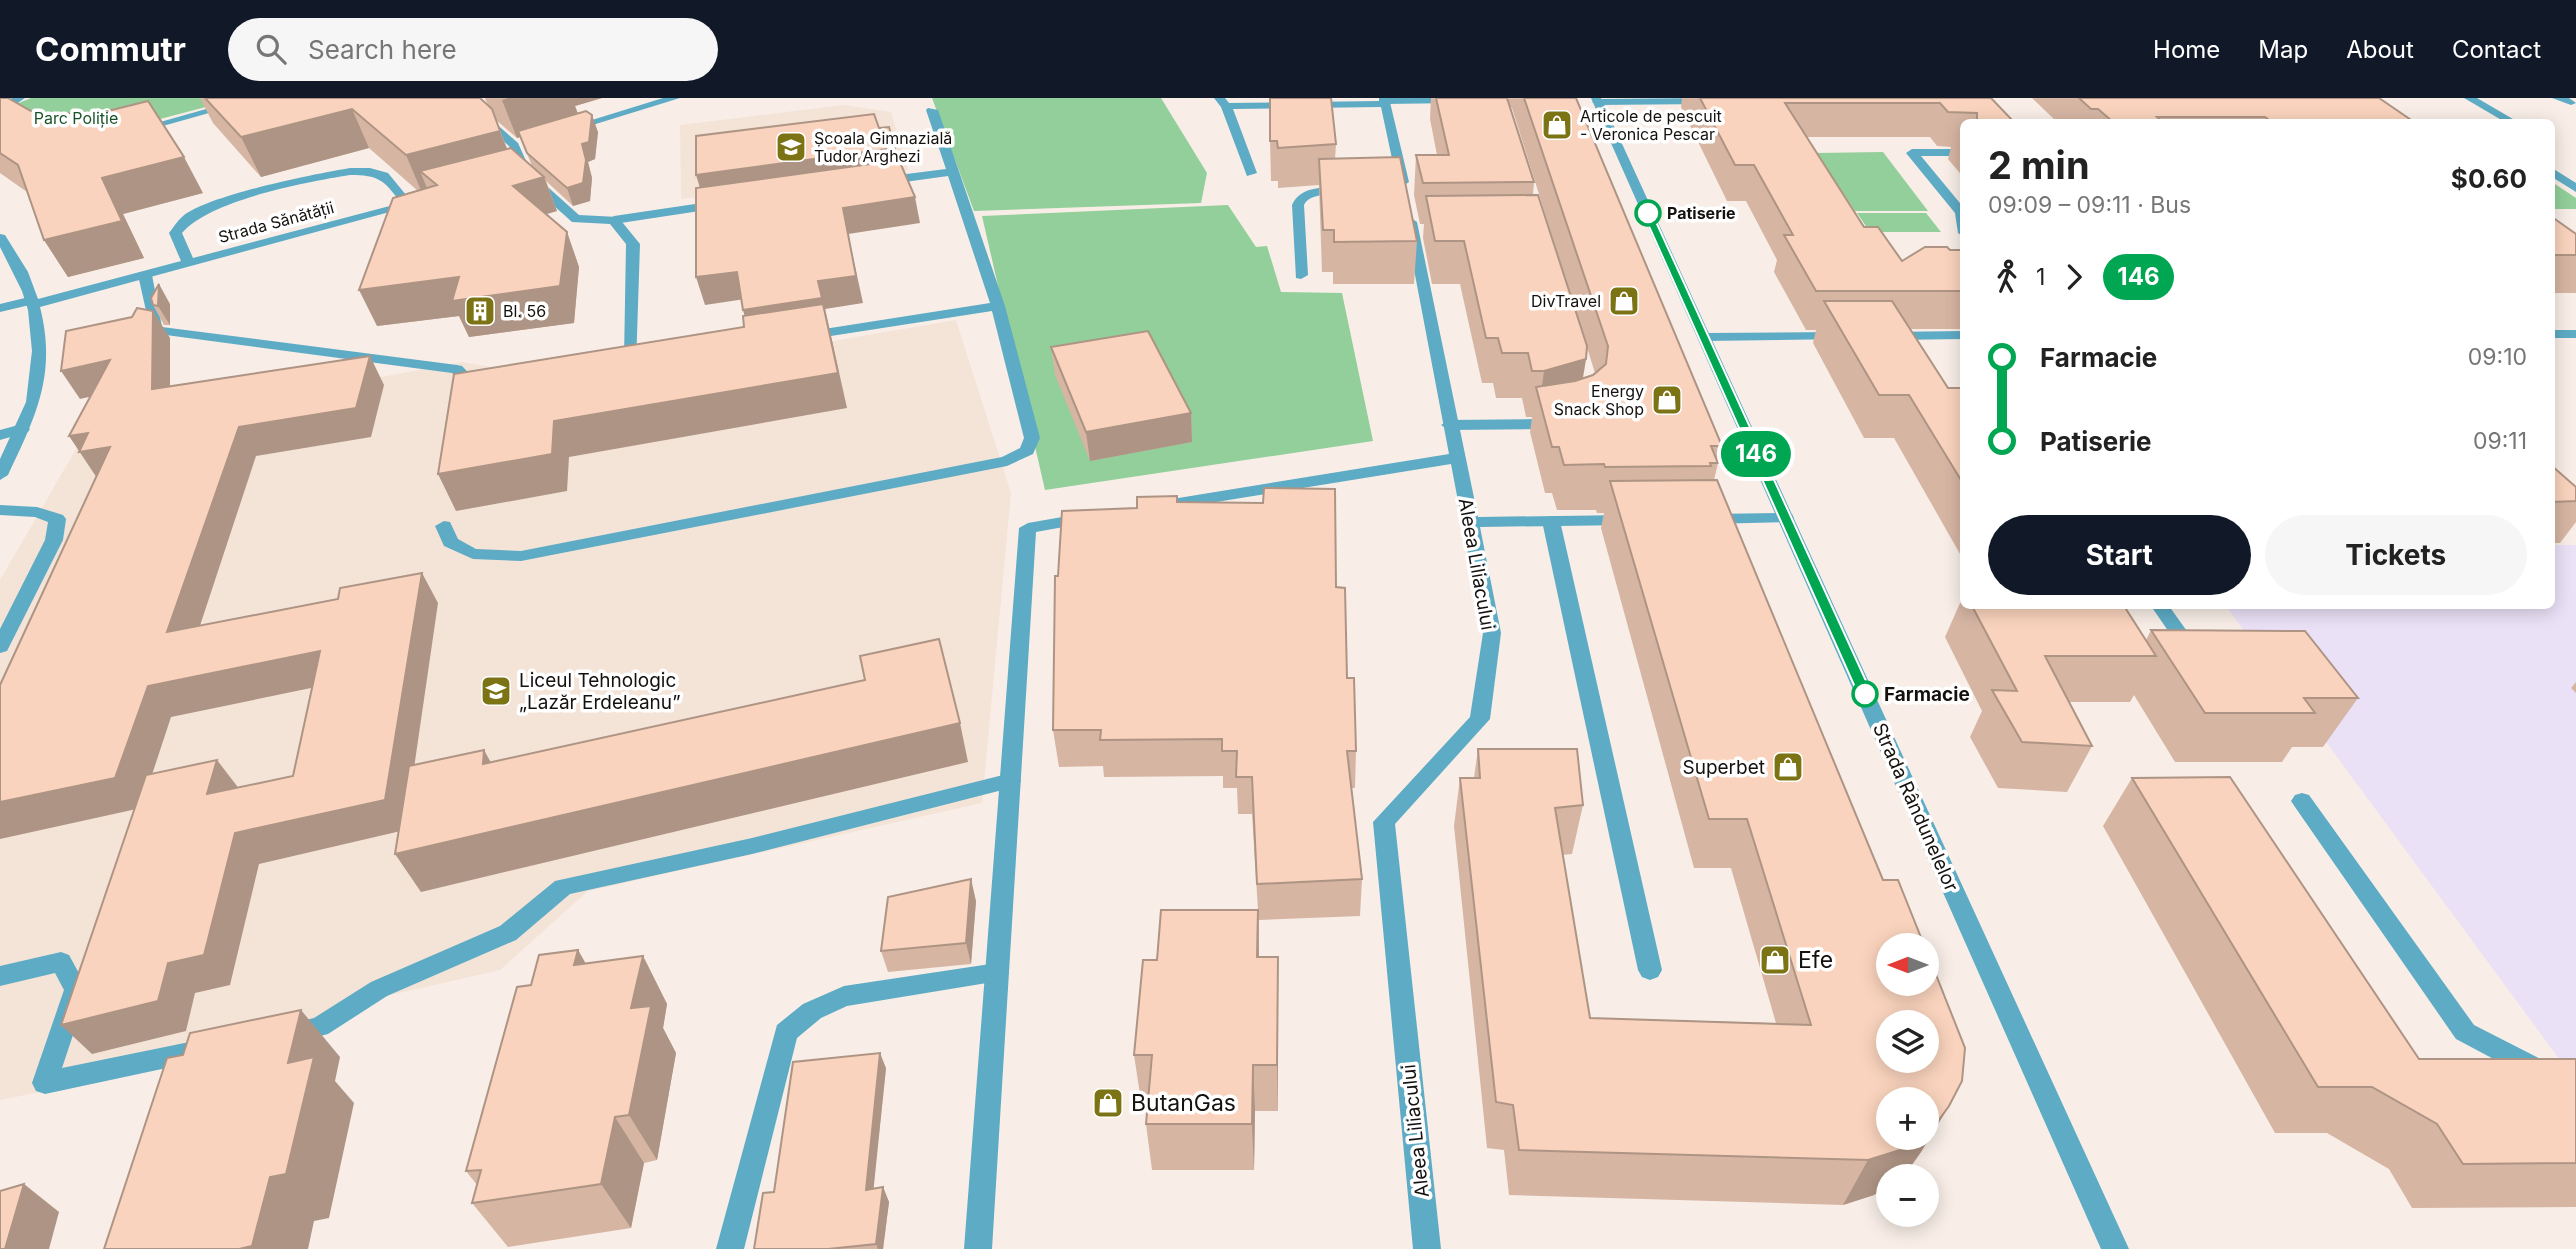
<!DOCTYPE html>
<meta charset="utf-8">
<style>
body{margin:0;font-family:Inter,sans-serif;background:#f6f6f6;color:#222;height:100vh;display:flex;flex-direction:column;font-size:26px;white-space:nowrap}
*{box-sizing:border-box;margin:0}
p{font-size:23px;color:#767676}
.icon{flex:none;width:38px;height:38px;fill:none;stroke:currentColor;stroke-width:2;stroke-linecap:round;stroke-linejoin:round}
.map{position:relative;flex:1;overflow:hidden}
.side{position:absolute;left:1960px;top:21px;width:595px;height:490px;display:flex;flex-direction:column;background:#fff;border-radius:10px;box-shadow:0 4px 18px #0003}
.side>*{flex:none}
.badge{padding:0 14px;border-radius:23px;font-size:24px;line-height:46px}
.needle{width:46px;rotate:270deg}
.buttons{position:absolute;left:1876px;top:835px;display:grid;gap:14px}
.buttons a{display:grid;place-items:center;width:63px;height:63px;border-radius:50%;background:#fff;box-shadow:0 4px 18px #0003;font-size:35px}
.map>.badge{position:absolute;translate:-50% -50%;box-shadow:0 0 0 4px #fff}
.legs{display:flex;align-items:center;gap:10px;height:77px;padding:0 28px;font-size:23px}
.legs p{margin-inline-start:auto}
.head{display:flex;align-items:center;justify-content:space-between;height:119px;padding:0 28px}
h1{font-size:38px;font-weight:700;line-height:52px}
.action{display:flex;gap:14px;margin-top:auto;padding:14px 28px}
.action a{flex:1;height:80px;border-radius:42px;background:#111827;color:#fff;font-size:28px;font-weight:700;line-height:80px;text-align:center}
.action a+a{background:#f6f6f6;color:#222}
ul{padding:0 28px;list-style:none}
li{display:flex;align-items:center;gap:24px;height:84px;font-size:26px}
li i{display:grid;place-items:center;width:10px;height:100%;margin:0 9px;background:currentColor}
li i::after{content:'';width:18px;height:18px;margin:-9px;border:5px solid;border-radius:50%;background:#fff}
li p{margin-inline-start:auto}
li:first-child i{background:linear-gradient(#0000 50%,currentColor 0)}
li:last-child i{background:linear-gradient(currentColor 50%,#0000 0)}
header{display:flex;align-items:center;gap:42px;box-sizing:border-box;height:98px;padding:0 35px;background:#111827;color:#fff}
header strong{font-size:33px}
nav{display:flex;gap:38px;margin-inline-start:auto;font-size:24px}
.search{width:490px;height:63px;background:#f6f6f6;display:flex;align-items:center;gap:18px;box-sizing:border-box;padding:0 24px;border-radius:38px;color:#767676;font-size:26px}
.map>svg:first-child{display:block}
.commercial{fill:#ebe1f7}
.built{fill:#f4e3d7}
.green{fill:#92cf9a}
.lines{fill:none;stroke-linecap:round;stroke-linejoin:round}
.service{fill:#5dabc4;fill-rule:evenodd}
.minor{fill:#5dabc4;fill-rule:evenodd}
.tertiary{fill:#5dabc4;fill-rule:evenodd}
.wall{fill:#d6b5a3;fill-rule:evenodd}
.shaded-wall{fill:#ae9484}
.building{fill:#f9d3bd;stroke:#ae9484;stroke-width:2;fill-rule:evenodd}
.line-1{fill:#00a651;stroke:#fff;stroke-width:2}
.stop-1-dot{fill:#fff;stroke:#00a651;stroke-width:3.5}
.labels{text-anchor:middle;stroke-width:7;stroke-linejoin:round;paint-order:stroke}
.far-poi-label{font-size:16px;fill:#14110f;stroke:#fff;text-anchor:start}
.far-park-label{font-size:16px;fill:#195427;stroke:#fff}
.far-stop-label{font-size:16px;font-weight:bold;fill:#14110f;stroke:#fff;text-anchor:start}
.far-street-label{font-size:16px;fill:#14110f;stroke:#fff}
.street-label{font-size:19px;fill:#14110f;stroke:#fff}
.poi-label{font-size:19px;fill:#14110f;stroke:#fff;text-anchor:start}
.stop-label{font-size:19px;font-weight:bold;fill:#14110f;stroke:#fff;text-anchor:start}
.near-poi-label{font-size:23px;fill:#14110f;stroke:#fff;text-anchor:start}
</style>
<header>
<strong>Commutr</strong>
<div class="search"><svg class="icon" aria-label="search" viewBox="0 0 24 24"><circle cx="10" cy="10" r="6"/><path d="M15 15l6 6"/></svg>Search here</div>
<nav><a>Home</a><a>Map</a><a>About</a><a>Contact</a></nav>
</header>
<div class="map">
<svg width="2576" height="1151" viewBox="0 0 2576 1151">
<rect width="100%" height="100%" fill="#f8eee7"/>
<!-- commercial -->
<path class="commercial" d="M2552,447H2576V984L2226,508H2552Z"/>
<!-- built -->
<g class="built">
<path d="M843,7L891,14L908,72L681,101L680,27Z"/>
<path d="M956,222L1011,395L982,705L588,793L500,872L360,904L314,940L0,1002V482L86,334L462,264L585,285Z"/>
</g>
<!-- green -->
<g class="green">
<path d="M31,0H240L84,41L14,7Z"/>
<path d="M932,0H1161L1207,75L1201,105L974,113Z"/>
<path d="M1883,54L1928,113H1855L1816,55Z"/>
<path d="M2552,84L2576,100V111H2552Z"/>
<path d="M1228,107L1256,149L1267,148L1281,194L1342,195L1373,343L1045,392L982,118Z"/>
<path d="M1857,115H1926L1941,134H1870Z"/>
</g>
<g class="lines">
<!-- service -->
<g class="service">
<path d="M1461,0V4L1457,5L1385,6L1380,3L1384,0Z"/>
<path d="M2464,0H2477L2518,24H2505Z"/>
<path d="M2552,0H2569L2576,5L2571,7Z"/>
<path d="M928,10L938,12L1005,208L1040,340L1033,356L1007,368L521,463L473,461L444,448L435,428L444,423L450,424L458,441L476,451L521,453L1002,359L1020,350L1024,340L992,213L805,242L798,238L805,234L990,205L948,78L883,87L877,83L883,79L946,71L926,12Z"/>
<path d="M1964,51V58H1921L1964,110V139L1958,135L1955,115L1906,55L1912,51Z"/>
<path d="M2552,70L2576,85V94L2552,79Z"/>
<path d="M1343,89L1347,90V96C1334,98 1311,93 1304,107L1308,177L1301,181L1296,180L1292,107C1301,87 1324,90 1343,89Z"/>
<path d="M722,102L726,103V109L614,126L608,122L614,118Z"/>
<path d="M145,173L152,177L162,229L457,267L462,268L484,291L481,294H471L452,275L151,235L138,177Z"/>
<path d="M33,198L40,202L38,205L0,214V206Z"/>
<path d="M1558,318L1564,320L1566,323L1564,326L1538,331L1449,332L1441,327L1449,322L1538,321Z"/>
<path d="M22,326L30,331L28,334L0,342V332Z"/>
<path d="M0,407L37,409L63,417L66,421L63,442L9,549L7,553L0,555V531L45,442L48,424L35,419L0,417Z"/>
<path d="M1551,418L1560,423L1662,872L1658,879L1650,882L1642,879L1638,872L1542,423Z"/>
<path d="M2151,508H2169L2189,536L2187,540H2173Z"/>
<path d="M1011,675L1018,678L1021,683L1018,688L752,756L570,796L516,842L387,898L328,936L290,946L281,942L278,935L281,928L314,920L371,884L500,828L555,783L752,740Z"/>
<path d="M2302,695L2309,697L2474,927L2568,975L2576,985V1015L2567,1012L2550,991L2456,941L2295,709L2291,703L2295,697Z"/>
<path d="M61,854L69,857L88,892L62,970L209,940L218,943L221,951L218,959L45,996L36,993L32,985L64,892L55,875L0,888V868Z"/>
<path d="M997,865L1005,868L1009,875L1005,882L847,908L821,920L797,940L744,1151H716L777,927L803,906L844,888Z"/>
</g>
<!-- minor -->
<g class="minor">
<path d="M12,0H25L12,9L22,19L20,21H12L0,10Z"/>
<path d="M245,0H262L138,35L132,32Z"/>
<path d="M456,0H467L518,45L531,74L579,117L618,119L640,146L636,268L622,270L615,266L624,261L626,146L610,126L572,124L522,79L509,48Z"/>
<path d="M663,0H680L573,33L563,31Z"/>
<path d="M1214,0H1225L1229,5L1379,3V0H1389L1409,84L1403,88L1397,84L1381,9L1233,11L1257,75L1247,78L1221,9Z"/>
<path d="M1709,0L1713,3L1708,6L1597,7L1592,4L1597,1Z"/>
<path d="M350,70H370L388,75L411,103L419,106L40,209C57,276 36,318 8,377L0,382V361L26,304L32,253L28,212L22,193L0,149V136L5,137L28,174L38,201L181,163L169,135C173,130 177,123 183,118C209,97 314,76 350,70ZM350,77C379,77 384,82 401,105L193,160L182,135C210,102 306,84 350,77Z"/>
<path d="M1411,120L1417,124L1478,419L1627,417L1636,422L1627,427L1480,429L1501,535L1490,621L1395,726L1441,1151H1413L1373,724L1470,619L1483,535L1451,366L1160,413L1152,408L1160,403L1449,356L1405,124Z"/>
<rect x="2552" y="232" width="24" height="8"/>
<path d="M1964,233V241L1890,242L1883,238L1890,234Z"/>
<path d="M1839,234L1844,235L1846,238L1844,241L1704,243L1697,239L1704,235Z"/>
<path d="M1085,415L1093,420L1091,424L1036,434L992,1151H964L1019,430L1028,425Z"/>
<path d="M1786,415L1792,416L1794,420L1792,424L1710,426L1701,421L1710,416Z"/>
</g>
<!-- tertiary -->
<path class="tertiary" d="M1591,0H1601L2129,1151H2101Z"/>
</g>
<!-- wall -->
<g class="wall">
<path d="M0,0L31,13L203,95L123,116L144,160L68,179L44,142L27,94L0,75Z"/>
<path d="M200,0H480L488,7L485,0H602L575,8L578,15L598,34L595,61L588,64L592,80L590,103L573,108L546,83L557,113L546,116L567,134L579,169L574,225L469,239L459,218L377,228L418,93L369,50L261,79L213,25ZM496,22L517,40L520,39L532,68L507,50Z"/>
<path d="M1269,0L1336,46L1335,61L1417,143L1414,186H1333V174H1322L1319,87L1278,90V83H1271Z"/>
<path d="M1431,0H1576L1722,348L1714,382L1949,1008L1921,1054L1904,1078H1888L1874,1097L1843,1107L1509,1097L1504,1052L1487,1050L1454,728L1460,680H1474L1478,651L1583,707L1572,756L1562,757L1590,920L1776,925L1731,770H1694L1601,430L1604,415H1597L1596,412H1557L1552,395H1545L1530,334L1532,319H1526L1522,300H1496L1493,285H1482L1460,186H1432L1423,140L1424,126H1420L1414,97L1416,57H1437L1430,21ZM1510,9L1512,10L1595,275L1583,281L1586,261L1533,97L1534,84Z"/>
<path d="M1682,0H1991L2014,24H1964V80L1948,61L1951,49L1937,48L1930,39H1807L1864,129L1902,163L1950,152H1964V231H1910L1948,290H1964V463L1894,340H1864L1813,245L1816,232H1806L1774,174L1777,162L1746,103H1727L1681,9Z"/>
<path d="M2032,0H2379L2414,24H2057Z"/>
<path d="M2552,119L2576,136V195H2552Z"/>
<path d="M170,206V227H164L153,207Z"/>
<path d="M1051,249L1191,315L1192,344L1090,363L1055,277Z"/>
<path d="M2552,368L2576,389V424L2560,445H2552Z"/>
<path d="M1178,404L1336,489L1356,653L1355,690H1351L1362,781L1360,818L1259,822V859L1278,907V1013H1255L1254,1072H1152L1146,1026L1148,1003H1141L1134,957L1157,862L1258,812L1252,716H1238L1237,690H1223V678L1104,679L1103,668L1059,669L1053,632L1058,478L1137,410Z"/>
<path d="M1964,496V508H2124L2146,542L2151,532L2358,600L2323,649H2292L2282,664H2175L2134,597L2130,604H2069L2092,648L2067,694L1998,690L1970,639L1982,613L1945,539Z"/>
<path d="M2576,584V595L2571,590Z"/>
<path d="M2132,680L2419,961H2576V1109L2412,1110L2389,1071L2327,1035H2275L2103,728Z"/>
<path d="M976,803L971,866L888,874L881,853Z"/>
<path d="M578,852L586,866L643,858L667,906L663,930L676,955L657,1062L644,1065L631,1130L508,1149L472,1105L477,1087L466,1073L531,887Z"/>
<path d="M886,970L873,1091L883,1089L889,1104L883,1151H754L774,1094Z"/>
</g>
<!-- shaded-wall -->
<g class="shaded-wall">
<path d="M508,0H602L575,8L580,22L517,40L502,2Z"/>
<path d="M352,11L369,50L261,79L241,39Z"/>
<path d="M592,17L598,34L595,61L588,64L592,80L590,103L573,108L567,90Z"/>
<path d="M500,33L515,72L437,87L420,73L429,95L423,97L406,57Z"/>
<path d="M895,50L900,75L704,103L696,77Z"/>
<path d="M184,59L203,95L123,116L144,160L68,179L44,142L102,80Z"/>
<path d="M544,79L557,113L526,122L513,88Z"/>
<path d="M915,99L920,125L848,136L863,205L825,211L847,310L569,359L567,393L456,413L438,376L554,323L751,240L743,212L818,183L843,110Z"/>
<path d="M567,134L579,169L574,225L469,239L459,218L377,228L359,192Z"/>
<path d="M737,174L745,201L705,207L696,179Z"/>
<path d="M159,186L170,206V227L158,208Z"/>
<path d="M153,213L170,240V320L152,291Z"/>
<path d="M370,258L384,287L371,339L256,358L188,564L167,534L239,329Z"/>
<path d="M1586,261L1578,306L1540,303L1544,273Z"/>
<path d="M110,262L128,290L80,301L61,273Z"/>
<path d="M1191,315L1192,344L1090,363L1086,334Z"/>
<path d="M88,335L110,349L99,383L69,338Z"/>
<path d="M422,475L438,505L405,732L259,766L230,887L195,895L186,933L92,956L61,927L168,865L235,735L385,702Z"/>
<path d="M320,553L340,584L171,619L141,710L0,741V704L148,588Z"/>
<path d="M960,625L968,664L421,794L395,756Z"/>
<path d="M484,652L505,690L483,666Z"/>
<path d="M217,662L240,692L207,696Z"/>
<path d="M971,781L976,803L971,866L966,845Z"/>
<path d="M1258,812L1259,861L1257,859Z"/>
<path d="M578,852L605,900L574,867Z"/>
<path d="M643,858L667,906L663,930L676,955L657,1062L629,1017L631,910Z"/>
<path d="M1278,859V1013L1277,967Z"/>
<path d="M301,912L340,959L335,983L354,1005L329,1120L314,1123L308,1151H239Z"/>
<path d="M880,955L886,970L872,1106L866,1092Z"/>
<path d="M1253,967L1255,1013L1254,1072L1252,1026Z"/>
<path d="M1949,1008L1921,1054L1904,1078H1888V1089L1874,1097L1843,1107L1868,1062L1924,1040H1927Z"/>
<path d="M615,1019L644,1065L631,1130L601,1086Z"/>
<path d="M24,1086L59,1114L49,1151H5Z"/>
<path d="M883,1089L889,1104L883,1151H878L876,1146Z"/>
</g>
<!-- building -->
<g class="building">
<path d="M0,0H8L31,13L54,19L79,13L92,17L148,3L184,59L102,80L122,123L44,142L18,67L0,55Z"/>
<path d="M205,0H480L492,11L500,33L406,57L352,11L241,39Z"/>
<path d="M1270,0H1331L1336,46L1278,50L1277,43H1270Z"/>
<path d="M1436,0H1507L1534,84L1423,85L1416,57H1449Z"/>
<path d="M1524,0H1576L1722,348H1711L1718,365H1710L1711,368L1605,369L1604,366L1564,367L1559,349H1552L1536,289L1575,283L1593,277L1606,266L1608,248Z"/>
<path d="M1700,0H1991L2014,24H1977V15L1948,14L1940,5H1785L1864,129H1878L1902,163L1925,149H1947L1950,152H1964V193H1816L1784,137H1793L1754,67H1735Z"/>
<path d="M2079,0H2379L2414,24H2272L2265,19H2157L2163,24H2113L2098,11H2091Z"/>
<path d="M586,13L592,17L589,44L582,46L586,62L583,85L567,90L527,55L518,33Z"/>
<path d="M874,16L879,30L889,29L895,50L696,77V38Z"/>
<path d="M511,50L544,79L513,88L567,134L560,188L452,203L459,179L359,192L393,100L437,87L420,73Z"/>
<path d="M1400,59L1417,143L1334,144V132H1323L1319,61Z"/>
<path d="M899,62L915,99L843,110L856,178L818,183L822,200L743,212L737,174L696,179V90Z"/>
<path d="M1538,97L1587,248L1586,261L1544,273H1532L1528,255H1502L1498,240H1486L1464,143H1435L1426,98Z"/>
<path d="M2552,119L2576,136V157H2552Z"/>
<path d="M159,186L158,208L153,207L151,200Z"/>
<path d="M1824,203H1892L1948,290H1964V387L1909,297H1879Z"/>
<path d="M823,206L838,275L554,323L552,356L438,376L454,276L744,229L743,218Z"/>
<path d="M137,210L153,213L152,291L370,258L356,310L239,329L167,534L338,501L340,490L422,475L385,702L235,735L204,857L168,865L158,903L61,927L146,677L217,662L207,696L293,678L320,553L148,588L115,680L0,704V587L110,349L79,354L88,335L69,338L110,262L61,273L66,233L132,219Z"/>
<path d="M1148,233L1191,315L1086,334L1051,249Z"/>
<path d="M2552,368L2576,389V403L2552,404Z"/>
<path d="M1717,382L1883,782H1898L1924,847H1888V886H1927V854L1965,950L1962,983L1949,1008L1927,1038V1001H1888V1040H1924L1900,1052L1868,1062L1519,1052L1513,1007L1496,1004L1460,680H1480L1478,651H1577L1583,707L1555,710L1590,920L1811,927L1747,721H1709L1610,383ZM1888,924H1927V962H1888Z"/>
<path d="M1264,390L1335,391L1336,489L1345,490L1347,580H1354L1356,653H1347L1362,781L1257,786L1252,679H1236L1237,653H1222V641L1100,642L1101,632H1053L1055,478H1058L1062,413L1137,410V399L1177,398V404L1263,405Z"/>
<path d="M1972,508H2124L2156,558H2045L2092,648L2022,644L1992,592L2017,593Z"/>
<path d="M2151,532L2305,533L2358,600H2304L2315,615H2205Z"/>
<path d="M939,541L960,625L395,756L409,668L484,652L483,666L865,582L860,558Z"/>
<path d="M2230,679L2419,961H2576V1065L2463,1066L2437,1026L2372,989H2318L2132,680Z"/>
<path d="M971,781L966,845L881,853L888,799Z"/>
<path d="M1161,812H1258L1257,859H1278L1277,967H1253L1252,1026H1146L1152,957H1134L1143,862H1157Z"/>
<path d="M578,852L574,867L643,858L631,910L651,908L629,1017L615,1019L601,1086L472,1105L481,1072L466,1073L517,889L531,887L539,857Z"/>
<path d="M301,912L288,965L314,959L286,1076L270,1079L252,1148L239,1151H104L167,960L183,957L190,935Z"/>
<path d="M880,955L866,1092L883,1089L876,1146L828,1151H754L763,1095L774,1094L793,964Z"/>
<path d="M24,1086L5,1151H0V1093Z"/>
</g>
<!-- line-1 -->
<path class="line-1" d="M1648,113L1652,115L1872,596L1870,599H1860L1858,596L1643,115Z"/>
<!-- icons -->
<defs>
<g id="shop-square" transform="scale(1.575)"><rect x="-9" y="-9" width="18" height="18" rx="4" fill="#7c7315" stroke="#fff"/><path d="M-5-2.5h2.3a2.7 3.5 0 0 1 5.4 0H5L5.5 6h-11ZM-1.5-2.5h3a1.5 2.3 0 0 0-3 0Z" fill="#fff"/></g>
<g id="school-square" transform="scale(1.575)"><rect x="-9" y="-9" width="18" height="18" rx="4" fill="#7c7315" stroke="#fff"/><path d="M0-5L7-2L0 1L-7-2ZM-4 1L0 2.5L4 1V4Q0 6-4 4Z" fill="#fff"/></g>
<g id="building-square" transform="scale(1.575)"><rect x="-9" y="-9" width="18" height="18" rx="4" fill="#7c7315" stroke="#fff"/><path d="M-4-6H4V6H1V3H-1V6H-4ZM-2.5-4.3h1.7v1.8h-1.7ZM.8-4.3h1.7v1.8H.8ZM-2.5-1h1.7V.8h-1.7ZM.8-1h1.7V.8H.8Z" fill="#fff"/></g>
</defs>
<g fill-rule="evenodd">
<use href="#shop-square" x="1557" y="27"/>
<use href="#school-square" x="791" y="49"/>
<use href="#shop-square" x="1624" y="203"/>
<use href="#building-square" x="480" y="213"/>
<use href="#shop-square" x="1667" y="302"/>
<use href="#school-square" x="496" y="593"/>
<use href="#shop-square" x="1788" y="669"/>
<use href="#shop-square" x="1775" y="862"/>
<use href="#shop-square" x="1108" y="1005"/>
</g>
<!-- markers -->
<g class="stop-1-dot">
<circle cx="1648" cy="115" r="12"/>
<circle cx="1865" cy="596" r="12"/>
</g>
<g class="labels">
<!-- far-poi labels -->
<g class="far-poi-label">
<text x="1580" y="24">Articole de pescuit<tspan x="1580" dy="18">- Veronica Pescar</tspan></text>
<text x="814" y="46">Școala Gimnazială<tspan x="814" dy="18">Tudor Arghezi</tspan></text>
<text x="1601" y="209" text-anchor="end">DivTravel</text>
<text x="503" y="219">Bl. 56</text>
<text x="1644" y="299" text-anchor="end">Energy<tspan x="1644" dy="18">Snack Shop</tspan></text>
</g>
<!-- far-park labels -->
<g class="far-park-label">
<text x="76" y="26">Parc Poliție</text>
</g>
<!-- far-stop labels -->
<g class="far-stop-label">
<text x="1667" y="121">Patiserie</text>
</g>
<!-- far-street labels -->
<g class="far-street-label">
<text transform="translate(276 124) rotate(-15)" y="6">Strada Sănătății</text>
</g>
<!-- street labels -->
<g class="street-label">
<text transform="translate(1477 466) rotate(80)" y="7">Aleea Liliacului</text>
<text transform="translate(1916 709) rotate(66)" y="7">Strada Rândunelelor</text>
<text transform="translate(1415 1033) rotate(-96)" y="7">Aleea Liliacului</text>
</g>
<!-- poi labels -->
<g class="poi-label">
<text x="519" y="589">Liceul Tehnologic<tspan x="519" dy="22">„Lazăr Erdeleanu”</tspan></text>
<text x="1765" y="676" text-anchor="end">Superbet</text>
</g>
<!-- stop labels -->
<g class="stop-label">
<text x="1884" y="603">Farmacie</text>
</g>
<!-- near-poi labels -->
<g class="near-poi-label">
<text x="1798" y="870">Efe</text>
<text x="1131" y="1013">ButanGas</text>
</g>
</g>
</svg>
<div class="buttons">
<a><svg class="needle" viewBox="-14 -14 28 28"><path d="M0-13l5 13h-10z" fill="#e53935"/><path d="M0 13l5-13h-10z" fill="#767676"/></svg></a>
<a><svg class="icon" aria-label="layers" viewBox="0 0 24 24"><path d="M12 4l9 5-9 5-9-5zM3 14l9 5 9-5"/></svg></a>
<a>+</a>
<a>−</a>
</div>
<b class="badge" style="left:1756px;top:356px;background:#00a651;color:#fff">146</b>
<section class="side">
<div class="head"><div><h1>2 min</h1><p>09:09 – 09:11 · Bus</p></div><b>$0.60</b></div>
<div class="legs"><svg class="icon" aria-label="walk" viewBox="0 0 24 24"><circle cx="13" cy="4" r="2"/><path d="M13 8l-2 6 4 7M11 14l-3 7M7 12l3-4h3l4 4"/></svg>1<svg class="icon" aria-label="forward" viewBox="0 0 24 24"><path d="M9 5l7 7-7 7"/></svg><b class="badge" style="background:#00a651;color:#fff">146</b></div>
<ul>
<li><i style="color:#00a651"></i><b>Farmacie</b><p>09:10</p></li>
<li><i style="color:#00a651"></i><b>Patiserie</b><p>09:11</p></li>
</ul>
<div class="action"><a>Start</a><a>Tickets</a></div>
</section>
</div>
